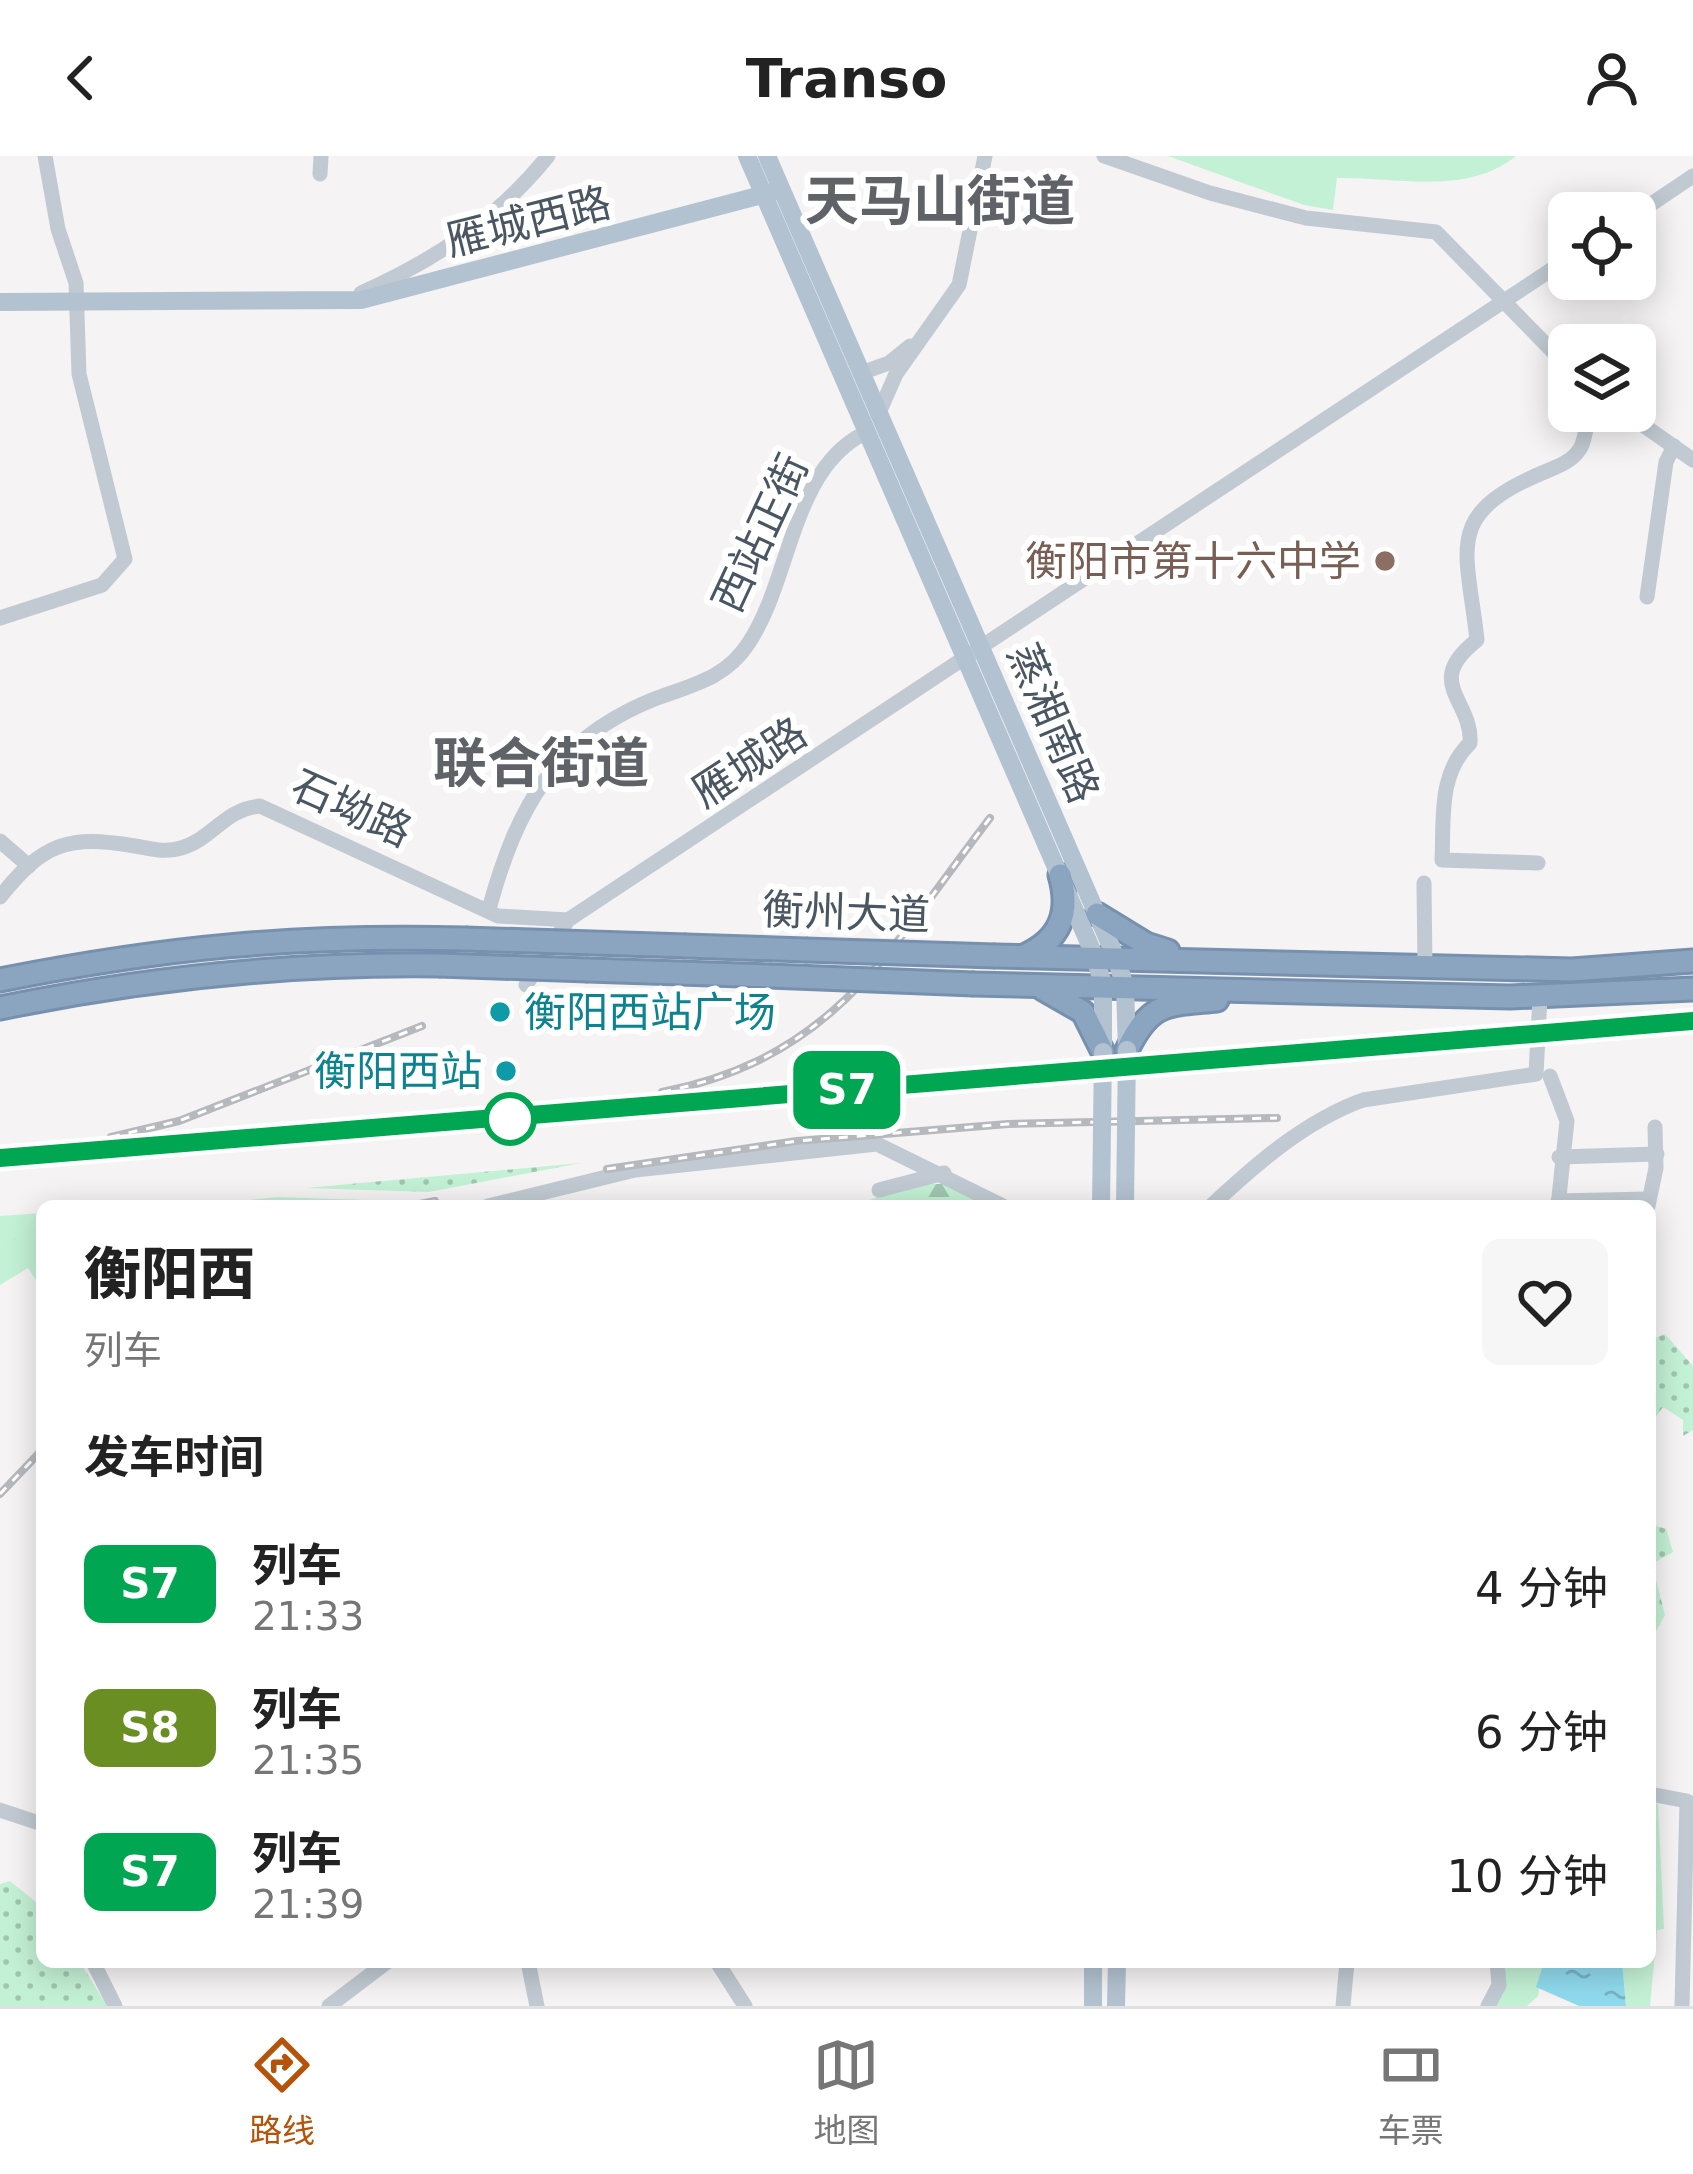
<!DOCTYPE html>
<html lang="zh">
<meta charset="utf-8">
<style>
body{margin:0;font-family:"DejaVu Sans","Noto Sans SC",sans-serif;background:#f6f6f6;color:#222;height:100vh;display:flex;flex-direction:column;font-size:45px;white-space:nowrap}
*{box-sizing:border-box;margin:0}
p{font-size:39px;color:#767676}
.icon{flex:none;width:66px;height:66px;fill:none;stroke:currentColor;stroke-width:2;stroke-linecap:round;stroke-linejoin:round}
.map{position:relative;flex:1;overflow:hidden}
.side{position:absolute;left:36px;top:1044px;width:1620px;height:768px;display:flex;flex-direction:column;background:#fff;border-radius:18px;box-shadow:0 6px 30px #0003}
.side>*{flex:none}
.badge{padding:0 24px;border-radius:18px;font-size:42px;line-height:78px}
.fabs{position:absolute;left:1548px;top:36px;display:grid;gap:24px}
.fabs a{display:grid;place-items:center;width:108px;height:108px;border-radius:18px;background:#fff;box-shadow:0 6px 30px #0003;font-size:60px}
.map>.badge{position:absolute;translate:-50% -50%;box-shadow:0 0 0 6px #fff}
h2{padding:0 48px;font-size:45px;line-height:108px}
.round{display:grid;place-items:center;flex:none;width:126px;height:126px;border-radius:18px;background:#f6f6f6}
.headline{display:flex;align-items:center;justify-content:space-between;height:204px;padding:0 48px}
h1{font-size:57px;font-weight:800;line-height:90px}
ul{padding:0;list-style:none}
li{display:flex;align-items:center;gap:36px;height:144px;padding:0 48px}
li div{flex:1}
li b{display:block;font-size:45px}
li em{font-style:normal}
li .badge{min-width:132px;font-weight:700;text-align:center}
header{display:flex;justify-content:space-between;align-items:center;height:156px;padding:0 48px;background:#fff;font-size:54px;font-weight:800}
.dock{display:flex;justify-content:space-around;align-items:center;height:168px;border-top:3px solid #e0e0e0;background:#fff;font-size:33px;color:#767676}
.dock a{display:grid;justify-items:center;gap:6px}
.dock .on{color:#b45309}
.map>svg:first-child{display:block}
.grass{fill:url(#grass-dots)}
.forest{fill:url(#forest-firs)}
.green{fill:#c3f1d5}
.water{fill:url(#water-ripples)}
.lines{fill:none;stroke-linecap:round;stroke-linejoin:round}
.highway-casing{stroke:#7690ad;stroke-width:27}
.minor{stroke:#c1cad2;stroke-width:15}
.major{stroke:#b3c2d1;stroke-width:18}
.highway{stroke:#8ba5c1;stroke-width:21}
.rail-casing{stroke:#b5b8bd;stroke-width:8}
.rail{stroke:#fff;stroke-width:3;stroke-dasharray:9;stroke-linecap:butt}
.highway-bridge-casing{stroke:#7690ad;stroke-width:27;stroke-linecap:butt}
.major-bridge{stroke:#b3c2d1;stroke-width:18}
.highway-bridge{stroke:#8ba5c1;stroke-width:21}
.line-casing{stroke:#fff;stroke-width:27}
.line{stroke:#00a651;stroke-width:18}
.education-dot{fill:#8d6e63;stroke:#fff;stroke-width:4.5}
.culture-dot{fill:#0f9aa8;stroke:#fff;stroke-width:4.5}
.stop-dot{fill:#fff;stroke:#00a651;stroke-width:6}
.labels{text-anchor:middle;stroke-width:12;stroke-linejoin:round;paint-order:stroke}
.street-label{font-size:42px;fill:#4a5661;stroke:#fff}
.education-label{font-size:42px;fill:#785e54;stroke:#fff;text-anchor:end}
.culture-label{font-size:42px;fill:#0d838f;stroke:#fff;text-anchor:start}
.district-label{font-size:54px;font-weight:bold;fill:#5f6368;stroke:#fff}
</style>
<header><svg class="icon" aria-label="back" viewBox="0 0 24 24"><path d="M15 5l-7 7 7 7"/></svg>Transo<svg class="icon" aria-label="person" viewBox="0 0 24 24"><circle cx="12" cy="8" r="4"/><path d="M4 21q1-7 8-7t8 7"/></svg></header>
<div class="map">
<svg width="1693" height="1850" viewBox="0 0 1693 1850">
<defs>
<pattern id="grass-dots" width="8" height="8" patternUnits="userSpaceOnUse" patternTransform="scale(3)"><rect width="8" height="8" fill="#c3f1d5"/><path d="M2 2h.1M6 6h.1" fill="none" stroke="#a0c6b0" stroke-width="1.8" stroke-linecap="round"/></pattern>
<pattern id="forest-firs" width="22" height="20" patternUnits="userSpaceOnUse" patternTransform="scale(3)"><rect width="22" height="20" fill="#c3f1d5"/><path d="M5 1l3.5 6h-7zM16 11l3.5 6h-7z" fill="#a0c6b0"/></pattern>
<pattern id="water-ripples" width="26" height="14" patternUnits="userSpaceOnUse" patternTransform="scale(3)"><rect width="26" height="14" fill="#90daee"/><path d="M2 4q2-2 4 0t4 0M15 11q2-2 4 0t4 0" fill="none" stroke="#78b4c4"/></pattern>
</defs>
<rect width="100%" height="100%" fill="#f5f3f3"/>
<!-- grass -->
<g class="grass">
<path d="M581,1007L429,1036L306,1032Z"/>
<path d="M277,1041L395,1045H414L293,1050L249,1044Z"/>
<path d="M1665,1178L1693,1210V1274L1683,1280V1264L1663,1251L1655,1262L1650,1258V1184Z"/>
<path d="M1654,1369L1666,1373L1673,1396L1652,1408L1665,1459L1650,1486V1370Z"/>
<path d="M10,1725L42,1751V1806H80L107,1850H0V1728Z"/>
</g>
<!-- forest -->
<g class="forest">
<path d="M915,1028H951L996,1050H852Z"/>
<path d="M42,1057V1077L0,1089V1060Z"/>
</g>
<!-- green -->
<g class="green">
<path d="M1168,0H1516C1467,40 1397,21 1337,22L1333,54L1304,49Z"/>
<path d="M32,1077H42V1133L28,1112L0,1129V1089Z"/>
<path d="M1650,1647L1658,1648L1664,1773L1657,1774L1650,1850H1626L1622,1806H1650Z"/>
<path d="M1508,1806H1544L1538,1840L1527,1850H1491Z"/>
</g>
<!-- water -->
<path class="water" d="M1544,1806H1622L1626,1850H1579L1536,1831Z"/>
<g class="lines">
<!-- highway casing -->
<g class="highway-casing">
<g id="highway">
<path d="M1097,758L1146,788L1168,795"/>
<path d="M686,790L805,794"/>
<path d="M995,800L1572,814L1693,805"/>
<path d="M1024,800C1060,784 1071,757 1060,719"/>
<path d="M588,814L769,820"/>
<path d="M0,824C166,791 296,779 465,783"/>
<path d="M974,828L1510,841L1693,833"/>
<path d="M1043,833L1083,856L1103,896"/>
<path d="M0,852C146,822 290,807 439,809"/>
<path d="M1127,894C1151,845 1167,849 1217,844"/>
</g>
</g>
<!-- minor -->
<g class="minor">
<path d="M1104,0L1210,37L1306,62L1436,76L1569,212"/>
<path d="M320,18L321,0"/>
<path d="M1635,59L1693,20"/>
<path d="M361,137C435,104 497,63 548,0"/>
<path d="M861,217L889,207L910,190"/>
<path d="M1623,255L1693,304"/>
<path d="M878,259L896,218L959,129L985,0"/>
<path d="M1647,441L1666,306L1674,290"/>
<path d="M0,462L102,429L125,403L79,218L76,127L58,73L45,0"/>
<path d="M0,685L29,710"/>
<path d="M1538,707L1442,704C1444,662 1438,618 1470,587C1473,544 1422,527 1477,484C1467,392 1443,359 1542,317C1556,311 1573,306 1581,291C1586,281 1586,266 1591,255"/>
<path d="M1424,727L1425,812"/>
<path d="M0,741C44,686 68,679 135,690C152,693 165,697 181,692C213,683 224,653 260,650L498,760L568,764L1569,102"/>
<path d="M489,753C517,651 554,582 657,542C692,529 726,522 748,488C791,425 791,313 865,277"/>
<path d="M526,829L568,764"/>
<path d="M1550,920L1567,965L1558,1050"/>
<path d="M1559,1001L1657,998"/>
<path d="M879,1034L944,1017"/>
<path d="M1558,1045L1648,1043"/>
<path d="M488,1050L635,1014L877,988L1003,1050"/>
<path d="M1211,1050C1256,1008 1305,965 1363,944L1536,918L1540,841"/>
<path d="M1648,1050L1656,1012L1655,971"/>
<path d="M1650,1638L1687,1645L1682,1850"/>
<path d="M0,1654L42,1668"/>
<path d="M93,1806L115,1850"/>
<path d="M528,1806L537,1850"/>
<path d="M717,1806L745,1850"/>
<path d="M329,1850L387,1806"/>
<path d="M1343,1850L1347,1806"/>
<path d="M1488,1850L1499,1829L1497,1806"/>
</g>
<!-- major -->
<g class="major">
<path d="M747,0L1095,801L1103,829V893"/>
<path d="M767,0L1116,802L1125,830L1127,894"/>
<path d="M0,146L361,144L773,36"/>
<path d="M1093,1850V1806"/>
<path d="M1116,1850L1117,1806"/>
</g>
<!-- highway -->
<use href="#highway" class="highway"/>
<!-- rail casing -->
<g class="rail-casing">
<g id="rail">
<path d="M662,936C836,902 890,792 990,662"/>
<path d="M111,981L179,965L422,870"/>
<path d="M0,1002L1693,865"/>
<path d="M607,1013L797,985L1008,968L1277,962"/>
<path d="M410,1050L435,1045"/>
<path d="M0,1338L42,1294"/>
</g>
</g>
<!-- rail -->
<use href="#rail" class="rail"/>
<!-- highway-bridge casing -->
<g class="highway-bridge-casing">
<g id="highway-bridge">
<path d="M465,783L686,790"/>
<path d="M805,794L995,800"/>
<path d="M439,809L588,814"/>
<path d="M769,820L974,828"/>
</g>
</g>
<!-- major-bridge -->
<g class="major-bridge">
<path d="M1101,1050L1103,896"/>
<path d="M1125,1050L1127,894"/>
</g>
<!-- highway-bridge -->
<use href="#highway-bridge" class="highway-bridge"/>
</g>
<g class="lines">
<!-- line casing -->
<g class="line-casing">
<path id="line" d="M0,1002L1693,865"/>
</g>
<!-- line -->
<use href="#line" class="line"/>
</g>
<!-- markers -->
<circle class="education-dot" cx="1385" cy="405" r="12"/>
<g class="culture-dot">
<circle cx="500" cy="856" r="12"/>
<circle cx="506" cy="915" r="12"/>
</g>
<circle class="stop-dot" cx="510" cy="963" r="24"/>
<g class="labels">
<!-- street labels -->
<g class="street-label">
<text transform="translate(528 65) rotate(-14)" y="15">雁城西路</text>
<text transform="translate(760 377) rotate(-65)" y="15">西站正街</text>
<text transform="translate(1054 567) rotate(67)" y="15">蒸湘南路</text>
<text transform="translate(749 606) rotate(-33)" y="15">雁城路</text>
<text transform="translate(352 652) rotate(24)" y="15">石坳路</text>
<text transform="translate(846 756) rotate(2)" y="15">衡州大道</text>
</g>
<!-- education labels -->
<g class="education-label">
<text x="1361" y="420">衡阳市第十六中学</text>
</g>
<!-- culture labels -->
<g class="culture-label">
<text x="524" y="871">衡阳西站广场</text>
<text x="482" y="930" text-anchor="end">衡阳西站</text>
</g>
<!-- district labels -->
<g class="district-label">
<text x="940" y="64">天马山街道</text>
<text x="541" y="626">联合街道</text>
</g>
</g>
</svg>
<div class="fabs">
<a><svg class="icon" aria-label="locate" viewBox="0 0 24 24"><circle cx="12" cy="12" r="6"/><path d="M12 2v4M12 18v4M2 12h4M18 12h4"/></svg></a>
<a><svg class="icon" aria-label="layers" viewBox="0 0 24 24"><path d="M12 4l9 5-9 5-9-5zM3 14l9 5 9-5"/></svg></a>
</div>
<b class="badge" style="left:847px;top:934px;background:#00a651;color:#fff">S7</b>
<section class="side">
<div class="headline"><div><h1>衡阳西</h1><p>列车</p></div><a class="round"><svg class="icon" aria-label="heart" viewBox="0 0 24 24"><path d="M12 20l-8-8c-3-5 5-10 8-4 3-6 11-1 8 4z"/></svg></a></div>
<h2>发车时间</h2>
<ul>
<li><span class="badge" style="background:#00a651;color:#fff">S7</span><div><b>列车</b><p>21:33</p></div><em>4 分钟</em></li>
<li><span class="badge" style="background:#6b8e23;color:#fff">S8</span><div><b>列车</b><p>21:35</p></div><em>6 分钟</em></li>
<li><span class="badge" style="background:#00a651;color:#fff">S7</span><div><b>列车</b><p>21:39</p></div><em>10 分钟</em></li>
</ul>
</section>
</div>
<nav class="dock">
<a class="on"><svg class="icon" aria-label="directions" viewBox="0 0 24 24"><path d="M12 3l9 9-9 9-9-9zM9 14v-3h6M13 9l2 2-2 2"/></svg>路线</a>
<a><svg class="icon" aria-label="map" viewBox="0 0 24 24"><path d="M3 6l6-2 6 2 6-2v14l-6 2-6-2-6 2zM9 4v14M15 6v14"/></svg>地图</a>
<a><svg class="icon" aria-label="tickets" viewBox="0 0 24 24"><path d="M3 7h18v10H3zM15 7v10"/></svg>车票</a>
</nav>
